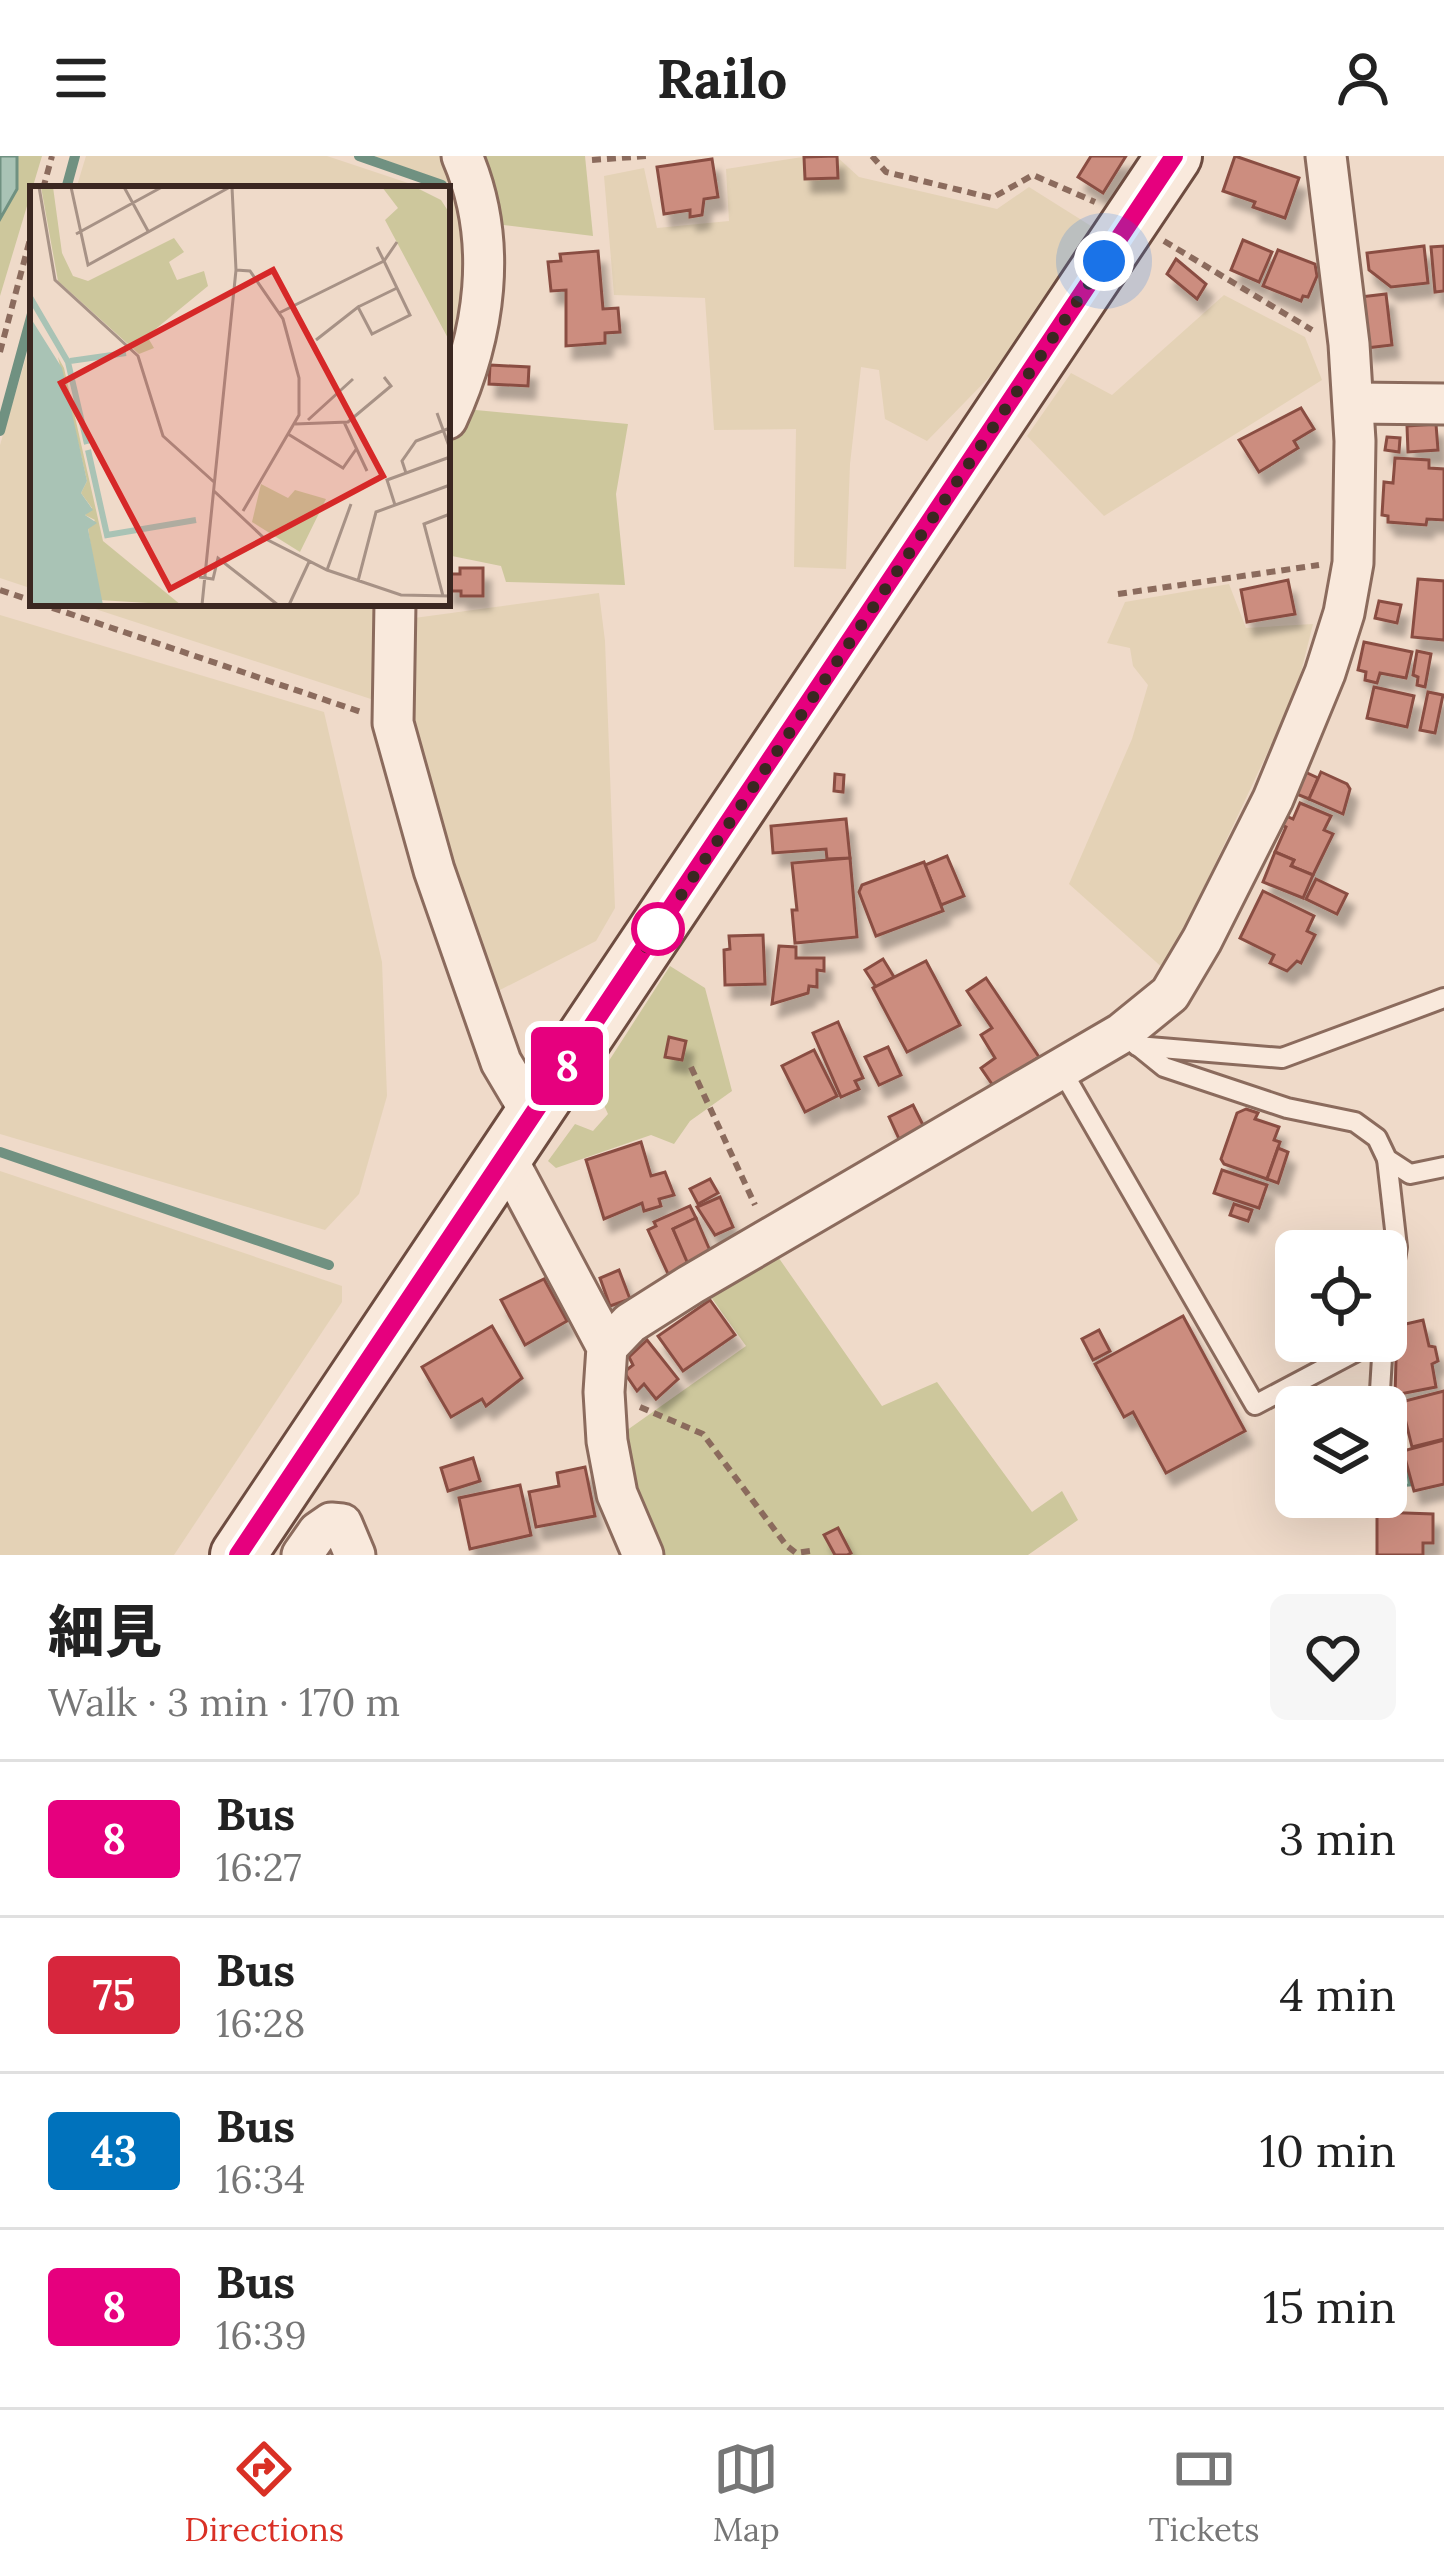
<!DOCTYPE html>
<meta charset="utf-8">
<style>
body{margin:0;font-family:Lora,"Noto Sans JP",serif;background:#f6f6f6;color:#222;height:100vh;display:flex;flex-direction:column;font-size:45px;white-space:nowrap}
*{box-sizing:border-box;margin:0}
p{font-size:39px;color:#767676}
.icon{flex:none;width:66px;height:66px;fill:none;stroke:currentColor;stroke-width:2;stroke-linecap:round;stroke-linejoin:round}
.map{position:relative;height:1399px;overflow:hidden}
.panel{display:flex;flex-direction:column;background:#fff;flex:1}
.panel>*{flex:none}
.badge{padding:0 24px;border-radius:9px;font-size:42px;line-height:78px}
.buttons{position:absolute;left:1275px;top:1074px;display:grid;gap:24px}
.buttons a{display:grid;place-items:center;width:132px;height:132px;border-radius:18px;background:#fff;box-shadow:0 12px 48px #0002;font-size:60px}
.you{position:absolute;width:60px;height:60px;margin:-30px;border:9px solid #fff;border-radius:50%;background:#1a73e8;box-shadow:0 0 0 18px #1a73e833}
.map>.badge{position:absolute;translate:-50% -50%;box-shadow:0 0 0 6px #fff}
.round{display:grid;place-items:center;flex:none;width:126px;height:126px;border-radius:18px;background:#f6f6f6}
.headline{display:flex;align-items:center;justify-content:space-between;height:204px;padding:0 48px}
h1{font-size:57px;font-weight:800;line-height:90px}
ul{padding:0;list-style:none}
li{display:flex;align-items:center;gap:36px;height:156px;padding:0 48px;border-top:3px solid #e0e0e0}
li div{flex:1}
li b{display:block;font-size:45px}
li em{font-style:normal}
li .badge{min-width:132px;font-weight:700;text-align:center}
header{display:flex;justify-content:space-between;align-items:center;height:156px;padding:0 48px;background:#fff;font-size:54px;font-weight:800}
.tabs{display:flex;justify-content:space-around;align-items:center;height:168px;border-top:3px solid #e0e0e0;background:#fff;font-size:33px;color:#767676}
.tabs a{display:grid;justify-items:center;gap:6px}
.tabs .active{color:#d93025}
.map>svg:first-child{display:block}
.farmland{fill:#e4d2b6}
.green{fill:#cdc79c}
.water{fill:#a9c3b5;stroke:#709181;stroke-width:3}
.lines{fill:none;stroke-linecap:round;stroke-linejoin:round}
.stream{stroke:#709181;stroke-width:10}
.building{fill:#cc8d7f;stroke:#8a4e43;stroke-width:3;filter:url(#shadow)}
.service-casing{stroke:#8b6b5d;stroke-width:24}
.minor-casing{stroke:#8b6b5d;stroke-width:45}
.secondary-casing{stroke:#6d4c40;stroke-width:60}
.path{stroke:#8b6b5d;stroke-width:6;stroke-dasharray:9 6;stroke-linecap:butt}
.service{stroke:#f9e9dc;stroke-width:18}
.minor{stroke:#f9e9dc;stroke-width:39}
.secondary{stroke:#f9e9dc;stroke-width:54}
.line-casing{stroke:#fff;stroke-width:27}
.line{stroke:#e6007e;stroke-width:18}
.walk{stroke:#3b2721;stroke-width:12;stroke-dasharray:0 21.6}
.stop-dot{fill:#fff;stroke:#e6007e;stroke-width:6}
.inset-river{fill:none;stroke:#a9c3b5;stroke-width:6}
.inset-road{fill:none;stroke:#a79286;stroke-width:3}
.view{fill:#d62828;fill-opacity:0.15;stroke:#d62828;stroke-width:6}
.inset-edge{fill:none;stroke:#3b2721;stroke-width:6}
</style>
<header><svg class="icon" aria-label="menu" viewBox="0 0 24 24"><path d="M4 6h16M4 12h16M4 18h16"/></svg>Railo<svg class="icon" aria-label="person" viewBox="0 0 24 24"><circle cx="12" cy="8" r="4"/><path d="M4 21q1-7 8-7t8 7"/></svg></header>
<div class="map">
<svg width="1444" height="1399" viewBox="0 0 1444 1399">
<defs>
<filter id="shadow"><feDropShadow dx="7" dy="13" stdDeviation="3" flood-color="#0004"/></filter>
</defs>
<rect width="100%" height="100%" fill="#efdac9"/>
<!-- farmland -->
<g class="farmland">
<path d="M86,0H327L426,33H76Z"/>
<path d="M374,0H447L458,30Z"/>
<path d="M809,0H836L859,21L997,53L1029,31L1091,70L1005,205L927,285L885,263L879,214L861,211L850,308L846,413L794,411L796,273L714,274L705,142L614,139L604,20L644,12L657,72L729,65L726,13Z"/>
<path d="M447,40L462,45L471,106L464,149L447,201Z"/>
<path d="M1224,139L1305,181L1322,224L1104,360L1027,280L1071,217L1112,239Z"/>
<path d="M33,178V433L0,422V289Z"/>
<path d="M1229,428L1246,472L1313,468L1296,536L1165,814L1069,728L1132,583L1148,529L1133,510L1130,492L1107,487L1125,446Z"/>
<path d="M599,437L605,485L615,752L596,785L496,836L465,758L409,568L407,463Z"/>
<path d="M77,447H378L374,544Z"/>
<path d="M0,459L324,556L382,806L387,940L359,1038L325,1074L0,978Z"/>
<path d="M0,1015L342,1130V1146L174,1399H0Z"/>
</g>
<!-- green -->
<g class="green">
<path d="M17,0H42L0,140V63L17,33Z"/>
<path d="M474,0H585L593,80L495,68Z"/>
<path d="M465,253L628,268L616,338L625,429L506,426L501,410L447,399V296Z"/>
<path d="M670,810L705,832L732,935L690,965L674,988L651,979L556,1012L548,1005L575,968L593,975L608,958L594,928Z"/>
<path d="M776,1098L882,1250L937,1226L1032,1356L1062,1335L1078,1364L1028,1399H659L634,1344L623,1277L746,1190L708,1137Z"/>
</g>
<!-- water -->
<g class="water">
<path d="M0,0H17V33L0,63Z"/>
<path d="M1389,1257H1396L1410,1329L1386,1331Z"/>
</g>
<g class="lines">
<!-- stream -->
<g class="stream">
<path d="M359,0L442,29"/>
<path d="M66,33L75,0"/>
<path d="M0,275L33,154"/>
<path d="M0,996L329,1109"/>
</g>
</g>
<!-- building -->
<g class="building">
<path d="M837,0L838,22L805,23L804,1Z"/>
<path d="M1091,0H1126L1103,37L1078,21Z"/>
<path d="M1235,0L1299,22L1285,62L1253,51L1255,46L1223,35Z"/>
<path d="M712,3L718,41L704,43L702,59L690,61V54L664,58L657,11Z"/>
<path d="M1243,84L1272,96L1259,126L1231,114Z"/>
<path d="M1424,90L1428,127L1391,131L1369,114L1367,97Z"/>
<path d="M1444,90V135L1435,136L1431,91Z"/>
<path d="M1278,94L1315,108L1317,120L1308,141L1303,140L1301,145L1263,130Z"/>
<path d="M598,95L603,153L618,152L620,176L605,177V187L566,190V134L551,135L548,106L561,105L560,98Z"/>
<path d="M1176,103L1206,128L1197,143L1167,118Z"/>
<path d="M1386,138L1392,189L1366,192L1360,141Z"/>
<path d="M490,209L529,211L528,230L489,228Z"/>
<path d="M1301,252L1314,273L1294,285L1298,292L1259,316L1239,284Z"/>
<path d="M1436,268L1438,294L1408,296L1407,270Z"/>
<path d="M1387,281L1400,282L1399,296L1385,294Z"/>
<path d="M1395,302L1429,304V312L1444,313V364L1427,363L1426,369L1388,366V360L1382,359L1384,326L1393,327Z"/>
<path d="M460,412H483V440H461V435H447V418H460Z"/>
<path d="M1418,423L1444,425V484L1412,481Z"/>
<path d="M1288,424L1295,458L1247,466L1241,434Z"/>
<path d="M1379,445L1401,449L1397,467L1375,462Z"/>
<path d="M1364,486L1412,496L1406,522L1380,517L1377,527L1365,524L1366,516L1358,514Z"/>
<path d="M1417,495L1431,498L1425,531L1417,529L1418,521L1413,519Z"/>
<path d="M1374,531L1414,540L1407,571L1367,562Z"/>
<path d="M1428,536L1443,539L1435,577L1420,574Z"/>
<path d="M1303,615L1318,622L1309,643L1294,637Z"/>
<path d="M1321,616L1347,628L1350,633L1343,658L1309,643Z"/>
<path d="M835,618L844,619L843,636L834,635Z"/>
<path d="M1300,647L1331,660L1324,674L1333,678L1313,719L1291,710L1294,704L1275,696L1286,671L1280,668L1284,659L1293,663Z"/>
<path d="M846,663L850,702L827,703L826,693L773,697L771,670Z"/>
<path d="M1275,696L1294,704L1291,710L1313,719L1303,742L1263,726Z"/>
<path d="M947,700L964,740L941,749L925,709Z"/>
<path d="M850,702L857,781L795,787L792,754H797L792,707Z"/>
<path d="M924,706L943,755L876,780L859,736L862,729Z"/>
<path d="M1316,723L1347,738L1337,758L1306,743Z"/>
<path d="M1263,735L1314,760L1307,775L1315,779L1301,807L1297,805L1287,815L1270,807L1274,799L1240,782Z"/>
<path d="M763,779L765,828L725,829L724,794L730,793L729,780Z"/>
<path d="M779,790L796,791V802H824V815L817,814V831L809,830L808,837L772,848Z"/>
<path d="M883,803L894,821L876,831L865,814Z"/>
<path d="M926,805L960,869L907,896L873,832Z"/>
<path d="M986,822L1039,901L994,931L981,912L995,902L981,879L992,872L967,835Z"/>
<path d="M838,866L863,922L855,925L859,933L841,941L813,877Z"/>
<path d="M669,881L686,885L682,904L665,901Z"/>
<path d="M888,891L901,919L879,929L865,901Z"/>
<path d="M814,894L837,940L805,956L782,910Z"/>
<path d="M913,949L925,973L900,985L889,961Z"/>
<path d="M1246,953L1258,957L1255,963L1279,971L1274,984L1280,986L1267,1023L1224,1008L1221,1003L1237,957Z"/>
<path d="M641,986L651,1020L665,1016L674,1039L659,1043L661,1050L644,1055L642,1047L604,1063L586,1004Z"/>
<path d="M1278,992L1288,996L1278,1027L1267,1023Z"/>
<path d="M1222,1014L1267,1029L1259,1052L1214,1037Z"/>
<path d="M710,1023L718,1037L698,1048L690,1033Z"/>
<path d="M720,1041L733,1071L715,1079L697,1051Z"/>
<path d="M1234,1048L1252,1054L1248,1065L1230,1059Z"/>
<path d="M690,1050L696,1062L673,1073L690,1110L669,1120L648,1074L656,1070L654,1066Z"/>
<path d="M696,1062L711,1097L688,1108L673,1073Z"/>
<path d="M619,1114L630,1143L610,1150L600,1122Z"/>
<path d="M544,1123L567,1165L525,1189L501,1144Z"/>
<path d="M710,1144L735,1179L683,1215L658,1180Z"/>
<path d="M1183,1160L1245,1275L1166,1317L1133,1256L1124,1261L1095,1208Z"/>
<path d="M1423,1164L1429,1190L1435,1191L1438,1205L1432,1208L1436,1231L1395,1239L1397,1170Z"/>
<path d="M492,1170L522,1222L486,1250L482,1243L451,1261L422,1211Z"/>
<path d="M1099,1174L1110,1195L1093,1204L1082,1183Z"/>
<path d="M647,1184L678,1223L656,1243L644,1228L637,1235L624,1216L633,1209L629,1201Z"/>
<path d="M1444,1235V1283L1412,1291L1401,1246Z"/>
<path d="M1444,1284V1328L1414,1335L1403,1295Z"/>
<path d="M473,1302L480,1325L448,1335L441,1312Z"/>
<path d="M585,1311L595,1360L536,1371L529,1336L559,1330L557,1317Z"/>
<path d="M520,1329L531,1379L470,1393L459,1342Z"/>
<path d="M1377,1356L1433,1358V1387H1423V1399H1377Z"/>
<path d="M838,1372L851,1397L847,1399H835L824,1379Z"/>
</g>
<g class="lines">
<!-- service casing -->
<g class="service-casing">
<g id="service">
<path d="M1122,877L1164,911L1287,952L1355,966L1377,982L1387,1003L1410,1018L1444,1011"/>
<path d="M1137,890L1282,902L1444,842"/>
<path d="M1061,913L1255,1249L1376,1185"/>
<path d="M1386,1162L1397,1091L1387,1003"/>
<path d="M1379,1251L1383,1185"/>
</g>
</g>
<!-- minor casing -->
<g class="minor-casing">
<g id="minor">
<path d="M1354,247L1444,248"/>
<path d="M447,263C485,180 499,86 462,0"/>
<path d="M395,447L393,567L434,714L501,906L533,960"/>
<path d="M506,1001L607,1191L604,1236L607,1285L617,1338L643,1399"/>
<path d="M607,1191L630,1167L690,1129L1122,877L1170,838L1202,784L1273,643L1325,517L1344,457L1353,407L1355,285L1349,188L1326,0"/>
<path d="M302,1399L318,1376L331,1367L342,1368L355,1399"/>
</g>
</g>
<!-- secondary casing -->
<g class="secondary-casing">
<path id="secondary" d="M238,1399L1174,0"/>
</g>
<!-- path -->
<g class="path">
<path d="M872,0L886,16L992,42L1033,19L1095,46"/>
<path d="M592,4L647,0"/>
<path d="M43,33L52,0"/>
<path d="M1164,85L1312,174"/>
<path d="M0,196L33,72"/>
<path d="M0,434L33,445"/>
<path d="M1118,438L1319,409"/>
<path d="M38,447L361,556"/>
<path d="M691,911L755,1049"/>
<path d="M640,1251L703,1278L786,1389L796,1397L810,1395"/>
</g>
<!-- service -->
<use href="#service" class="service"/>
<!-- minor -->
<use href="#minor" class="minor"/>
<!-- secondary -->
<use href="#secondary" class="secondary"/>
</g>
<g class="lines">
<!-- line casing -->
<g class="line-casing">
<path id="line" d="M238,1399L1174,0"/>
</g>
<!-- line -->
<use href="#line" class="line"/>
<!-- walk -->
<path class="walk" d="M658,773L646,792L1104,105"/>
</g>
<!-- markers -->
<circle class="stop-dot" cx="658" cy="773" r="24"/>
<!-- overview -->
<g transform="translate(30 30)">
<rect width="420" height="420" fill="#efdac9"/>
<path d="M11,1H23L32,67L43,90L58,95L144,52L154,66L139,76L147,94L174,85L178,100L117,150L124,162L109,168L28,95ZM352,1H385L411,14L420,28V156L355,34L368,22ZM28,171L34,182L73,355L151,419L69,414L58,342L65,334L55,329L62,322L51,307L57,295ZM231,298L258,312L265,304L296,313L270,366L222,336Z" fill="#cdc79c"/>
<path d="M0,131L32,182L57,295L51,307L63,324L55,329L67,337L58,343L73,419H0Z" fill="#a9c3b5"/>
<path class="inset-river" d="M0,111L38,176L57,258M40,175L96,167M58,264L77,349L166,334"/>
<path class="inset-road" d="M9,1L25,94L108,170L133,250L184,296M41,1L58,79L200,1M94,1L118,45M46,48L132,1M347,61L354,75L367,56M206,84L220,85L253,133L269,192V229L213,325M328,121L367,102M249,127L354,75L380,129L342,148L328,121L286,154M407,227L420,263M278,234L323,193M314,236L337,285M265,238L318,236L361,200L354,191M258,248L313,282L327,262M376,287L372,275L386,255L420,242M184,305L234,352L297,384L371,409L420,410M365,319L357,294L420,271M297,384L321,318M169,391L183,393L188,372L248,419M328,395L346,326L420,299M413,410L394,338L420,328M172,419L206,84L202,1M259,419L279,376"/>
<path class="view" d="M243,84L353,290L140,403L31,197Z"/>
<rect width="420" height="420" class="inset-edge"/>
</g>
</svg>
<div class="buttons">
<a><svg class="icon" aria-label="locate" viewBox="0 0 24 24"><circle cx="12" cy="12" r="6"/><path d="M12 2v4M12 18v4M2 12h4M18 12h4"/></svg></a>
<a><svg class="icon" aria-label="layers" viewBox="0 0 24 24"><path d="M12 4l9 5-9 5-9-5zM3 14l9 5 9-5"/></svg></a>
</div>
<div class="you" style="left:1104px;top:105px"></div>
<b class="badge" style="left:567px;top:910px;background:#e6007e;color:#fff">8</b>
</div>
<section class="panel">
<div class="headline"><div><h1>細見</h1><p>Walk · 3 min · 170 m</p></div><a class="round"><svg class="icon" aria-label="heart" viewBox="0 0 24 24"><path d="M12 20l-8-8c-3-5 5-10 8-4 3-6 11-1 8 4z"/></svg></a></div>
<ul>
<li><span class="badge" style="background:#e6007e;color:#fff">8</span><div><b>Bus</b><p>16:27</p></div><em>3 min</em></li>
<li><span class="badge" style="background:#d7263d;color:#fff">75</span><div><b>Bus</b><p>16:28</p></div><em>4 min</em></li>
<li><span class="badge" style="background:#0072bc;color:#fff">43</span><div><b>Bus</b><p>16:34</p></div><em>10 min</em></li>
<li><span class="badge" style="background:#e6007e;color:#fff">8</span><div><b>Bus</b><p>16:39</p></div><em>15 min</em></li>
</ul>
</section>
<nav class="tabs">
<a class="active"><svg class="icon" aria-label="directions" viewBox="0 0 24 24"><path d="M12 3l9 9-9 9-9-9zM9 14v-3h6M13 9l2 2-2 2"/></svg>Directions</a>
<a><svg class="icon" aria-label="map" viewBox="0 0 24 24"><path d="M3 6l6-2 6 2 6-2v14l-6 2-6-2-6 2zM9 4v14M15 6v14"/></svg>Map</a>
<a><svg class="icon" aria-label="tickets" viewBox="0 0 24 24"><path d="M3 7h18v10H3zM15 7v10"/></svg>Tickets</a>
</nav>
